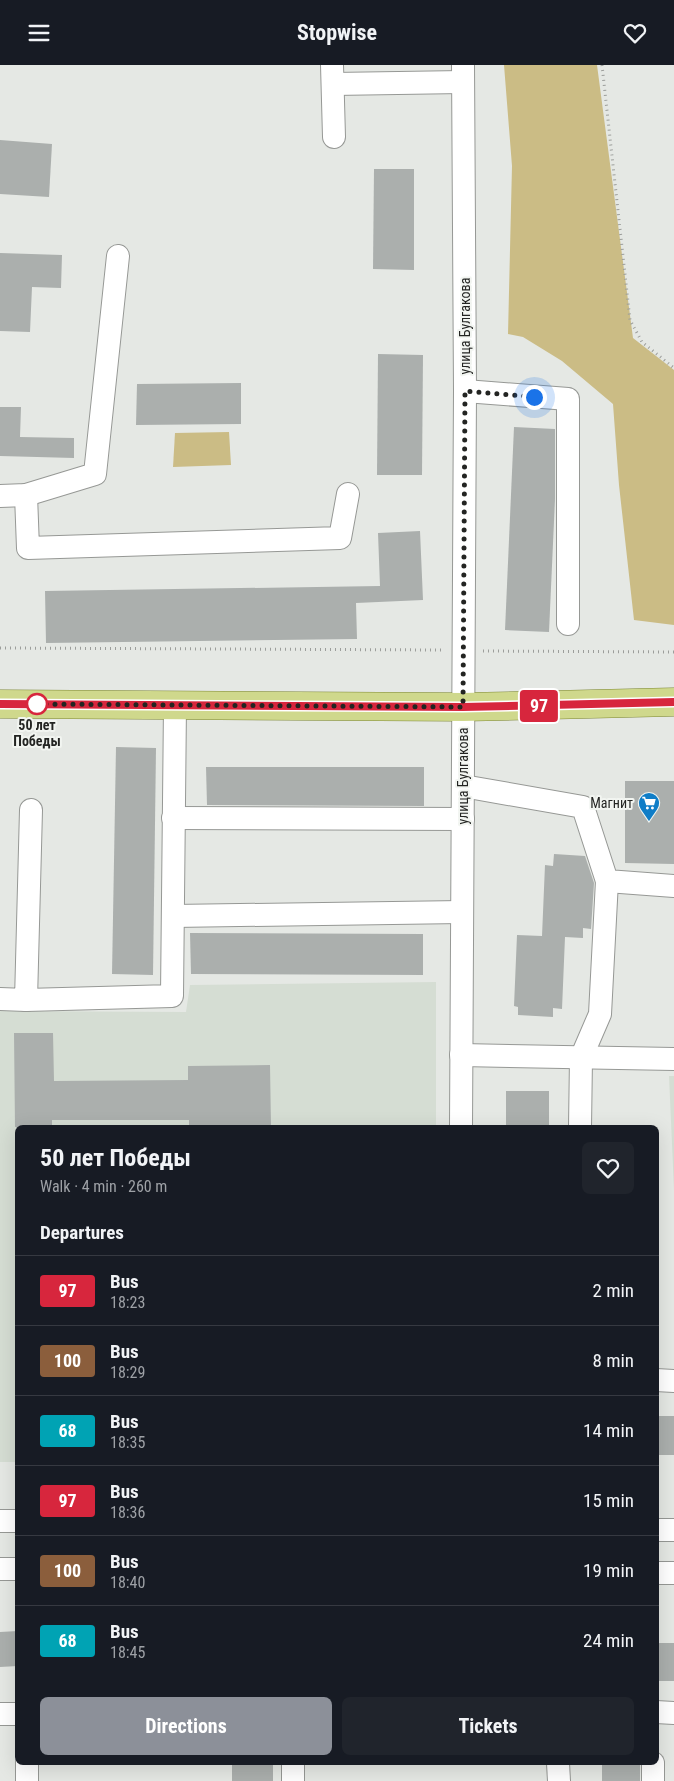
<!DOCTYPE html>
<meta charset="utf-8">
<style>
body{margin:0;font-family:"Roboto Condensed",sans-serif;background:#20242c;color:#f1f3f6;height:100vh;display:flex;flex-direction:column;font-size:19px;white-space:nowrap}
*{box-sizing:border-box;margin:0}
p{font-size:16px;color:#9ea1a6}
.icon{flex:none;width:28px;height:28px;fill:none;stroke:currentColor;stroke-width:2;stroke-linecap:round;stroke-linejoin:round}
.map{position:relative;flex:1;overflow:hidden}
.details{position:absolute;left:15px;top:1060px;width:644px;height:640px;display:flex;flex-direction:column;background:#171b24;border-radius:8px;box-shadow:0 5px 20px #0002}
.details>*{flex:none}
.badge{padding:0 10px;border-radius:4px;font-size:18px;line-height:32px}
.you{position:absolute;width:25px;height:25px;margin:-12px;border:4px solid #fff;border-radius:50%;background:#1a73e8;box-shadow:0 0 0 8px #1a73e833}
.map>.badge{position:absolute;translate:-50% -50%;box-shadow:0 0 0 2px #fff}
h2{padding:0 25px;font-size:19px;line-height:45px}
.round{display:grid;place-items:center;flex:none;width:52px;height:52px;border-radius:8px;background:#20242c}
.overview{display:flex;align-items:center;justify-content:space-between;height:85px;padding:0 25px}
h1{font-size:24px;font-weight:700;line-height:38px}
.primary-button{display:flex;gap:10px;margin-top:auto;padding:10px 25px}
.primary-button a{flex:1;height:58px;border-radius:8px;background:#8c9099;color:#fff;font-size:20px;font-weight:700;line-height:58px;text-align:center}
.primary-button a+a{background:#20242c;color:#f1f3f6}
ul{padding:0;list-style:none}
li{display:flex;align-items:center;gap:15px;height:70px;padding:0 25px;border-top:1px solid #363941}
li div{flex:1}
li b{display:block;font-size:19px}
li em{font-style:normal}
li .badge{min-width:55px;font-weight:700;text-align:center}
header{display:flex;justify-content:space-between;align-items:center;height:65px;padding:0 25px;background:#171b24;font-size:22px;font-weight:700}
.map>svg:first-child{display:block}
.built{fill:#d5ddd3}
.green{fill:#cbbc85}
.building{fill:#abafad}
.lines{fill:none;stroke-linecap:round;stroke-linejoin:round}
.minor-casing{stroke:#969895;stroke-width:24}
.major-casing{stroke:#7e8835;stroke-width:29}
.path{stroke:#9c9e9b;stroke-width:3;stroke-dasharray:1 4;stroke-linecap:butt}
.minor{stroke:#fff;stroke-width:22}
.major{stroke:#cfd88c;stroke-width:28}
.line-casing{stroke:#fff;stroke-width:11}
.line{stroke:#d7263d;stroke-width:8}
.walk{stroke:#232422;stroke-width:5;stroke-dasharray:0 9}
.stop-dot{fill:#fff;stroke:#d7263d;stroke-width:2.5}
.labels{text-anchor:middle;stroke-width:4;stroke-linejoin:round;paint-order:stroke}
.street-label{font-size:14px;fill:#232422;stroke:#f2f5f1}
.stop-label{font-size:14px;font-weight:bold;fill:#232422;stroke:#f2f5f1}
.poi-label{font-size:14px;fill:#232422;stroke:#f2f5f1;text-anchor:end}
</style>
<header><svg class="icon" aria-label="menu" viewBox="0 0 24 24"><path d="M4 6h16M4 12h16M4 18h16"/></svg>Stopwise<svg class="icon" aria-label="heart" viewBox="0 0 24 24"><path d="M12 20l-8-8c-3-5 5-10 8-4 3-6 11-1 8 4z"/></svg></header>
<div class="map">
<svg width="674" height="1716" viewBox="0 0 674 1716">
<rect width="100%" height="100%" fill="#e5e8e4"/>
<!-- built -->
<g class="built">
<path d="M436,917V1062H18L17,1397H0V946L186,947L190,920Z"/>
<path d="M669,1011H674V1125Z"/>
</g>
<!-- green -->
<g class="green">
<path d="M504,0H597L633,273L674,305V560L634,555L619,420L613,339L562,296L523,272L508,269L512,101Z"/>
<path d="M229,367L231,400L173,402L175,368Z"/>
</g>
<!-- building -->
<g class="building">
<path d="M0,75L52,79L49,132L0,129Z"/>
<path d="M374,104H414V205L373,204Z"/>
<path d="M0,188L62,190L61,223L32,222L30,267L0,266Z"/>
<path d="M378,289L423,290L422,410H377Z"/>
<path d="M241,318V359L136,360L137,319Z"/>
<path d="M0,342H21L20,372L74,373V393L0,391Z"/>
<path d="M514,362L555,364V434L549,567L505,565Z"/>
<path d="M420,466L423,535L356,538L357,574L46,578L45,526L380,521L378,468Z"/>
<path d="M116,682L156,683L153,910L112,909Z"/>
<path d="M206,702H424V741L207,740Z"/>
<path d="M625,716H674V799L625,798Z"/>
<path d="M554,789L585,791L594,818L591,864L583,863V873L565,872L562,944L553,943V952L518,950V942L514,941L517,870L542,871L545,800L553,801Z"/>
<path d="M190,868L423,869V910L191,909Z"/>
<path d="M14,968H53L54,1016L188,1015V1001L270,1000L271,1062H189V1055H52V1062H15Z"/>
<rect x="506" y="1026" width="43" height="36"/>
<rect x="656" y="1351" width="18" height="39"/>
<path d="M18,1566V1601L0,1602V1567Z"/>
<rect x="656" y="1578" width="18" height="38"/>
<rect x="232" y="1698" width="41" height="18"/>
<rect x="602" y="1698" width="38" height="18"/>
</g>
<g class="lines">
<!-- minor casing -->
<g class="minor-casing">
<g id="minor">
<path d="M332,0L334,72"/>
<path d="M333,19L463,17"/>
<path d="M465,326L568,334V559"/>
<path d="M26,430L28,483L340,473L348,429"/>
<path d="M0,431L26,430L95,409L118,191"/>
<path d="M463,721L583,742L607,816L674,821"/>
<path d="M173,753L463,754"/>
<path d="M173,851L462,847"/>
<path d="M0,934L26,935L31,745"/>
<path d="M26,935L172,931L175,640"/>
<path d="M461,990L674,994"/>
<path d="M461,1062L465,326L463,0"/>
<path d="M580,1062L581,993L600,949L607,816"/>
<path d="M656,1315L674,1316"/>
<path d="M0,1456H18"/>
<path d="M656,1465H674"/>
<path d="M0,1504H18"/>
<path d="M656,1508H674"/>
<path d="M656,1647L674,1648"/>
<path d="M0,1649H18"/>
<path d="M27,1698V1716"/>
<path d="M293,1698V1716"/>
<path d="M558,1698L559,1716"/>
<path d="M653,1716V1698"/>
</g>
</g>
<!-- major casing -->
<g class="major-casing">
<path id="major" d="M0,639L463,642L674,637"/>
</g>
<!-- path -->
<g class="path">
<path d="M602,0L630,255L642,277L674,303"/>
<path d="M0,583L442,585"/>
<path d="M483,586L674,587"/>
</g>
<!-- minor -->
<use href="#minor" class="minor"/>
<!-- major -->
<use href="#major" class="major"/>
</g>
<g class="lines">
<!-- line casing -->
<g class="line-casing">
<path id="line" d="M0,639L463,642L674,637"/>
</g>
<!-- line -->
<use href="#line" class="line"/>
<!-- walk -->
<path class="walk" d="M37,639L463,642L465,326L534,332"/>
</g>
<!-- icons -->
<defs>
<g id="supermarket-pin" transform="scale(1.125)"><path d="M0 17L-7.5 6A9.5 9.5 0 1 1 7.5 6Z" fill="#0f7dc7" stroke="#f2f5f1"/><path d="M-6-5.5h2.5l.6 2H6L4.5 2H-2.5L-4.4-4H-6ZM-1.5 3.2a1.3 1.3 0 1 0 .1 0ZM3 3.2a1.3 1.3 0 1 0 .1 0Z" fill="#fff"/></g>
</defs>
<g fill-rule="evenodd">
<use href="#supermarket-pin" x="649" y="738"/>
</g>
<!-- markers -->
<circle class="stop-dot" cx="37" cy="639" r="10"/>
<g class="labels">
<!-- street labels -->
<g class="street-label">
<text transform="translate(465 261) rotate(-90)" y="5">улица Булгакова</text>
<text transform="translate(463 711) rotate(-90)" y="5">улица Булгакова</text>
</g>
<!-- stop labels -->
<g class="stop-label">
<text x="37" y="665">50 лет<tspan x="37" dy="16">Победы</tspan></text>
</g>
<!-- poi labels -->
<g class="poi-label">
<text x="633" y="743">Магнит</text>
</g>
</g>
</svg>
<div class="you" style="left:534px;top:332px"></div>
<b class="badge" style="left:539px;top:641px;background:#d7263d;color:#fff">97</b>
<section class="details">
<div class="overview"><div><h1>50 лет Победы</h1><p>Walk · 4 min · 260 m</p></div><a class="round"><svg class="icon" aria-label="heart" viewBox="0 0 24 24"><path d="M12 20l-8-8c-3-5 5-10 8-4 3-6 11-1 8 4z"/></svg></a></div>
<h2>Departures</h2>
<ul>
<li><span class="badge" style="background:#d7263d;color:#fff">97</span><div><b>Bus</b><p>18:23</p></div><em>2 min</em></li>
<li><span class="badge" style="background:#8b5e3c;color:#fff">100</span><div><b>Bus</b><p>18:29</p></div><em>8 min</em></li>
<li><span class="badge" style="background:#00a3b4;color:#fff">68</span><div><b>Bus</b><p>18:35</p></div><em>14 min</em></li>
<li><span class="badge" style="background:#d7263d;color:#fff">97</span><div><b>Bus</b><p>18:36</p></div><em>15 min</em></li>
<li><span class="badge" style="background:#8b5e3c;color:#fff">100</span><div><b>Bus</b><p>18:40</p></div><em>19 min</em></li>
<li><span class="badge" style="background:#00a3b4;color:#fff">68</span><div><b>Bus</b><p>18:45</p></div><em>24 min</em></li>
</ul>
<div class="primary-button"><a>Directions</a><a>Tickets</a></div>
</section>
</div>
